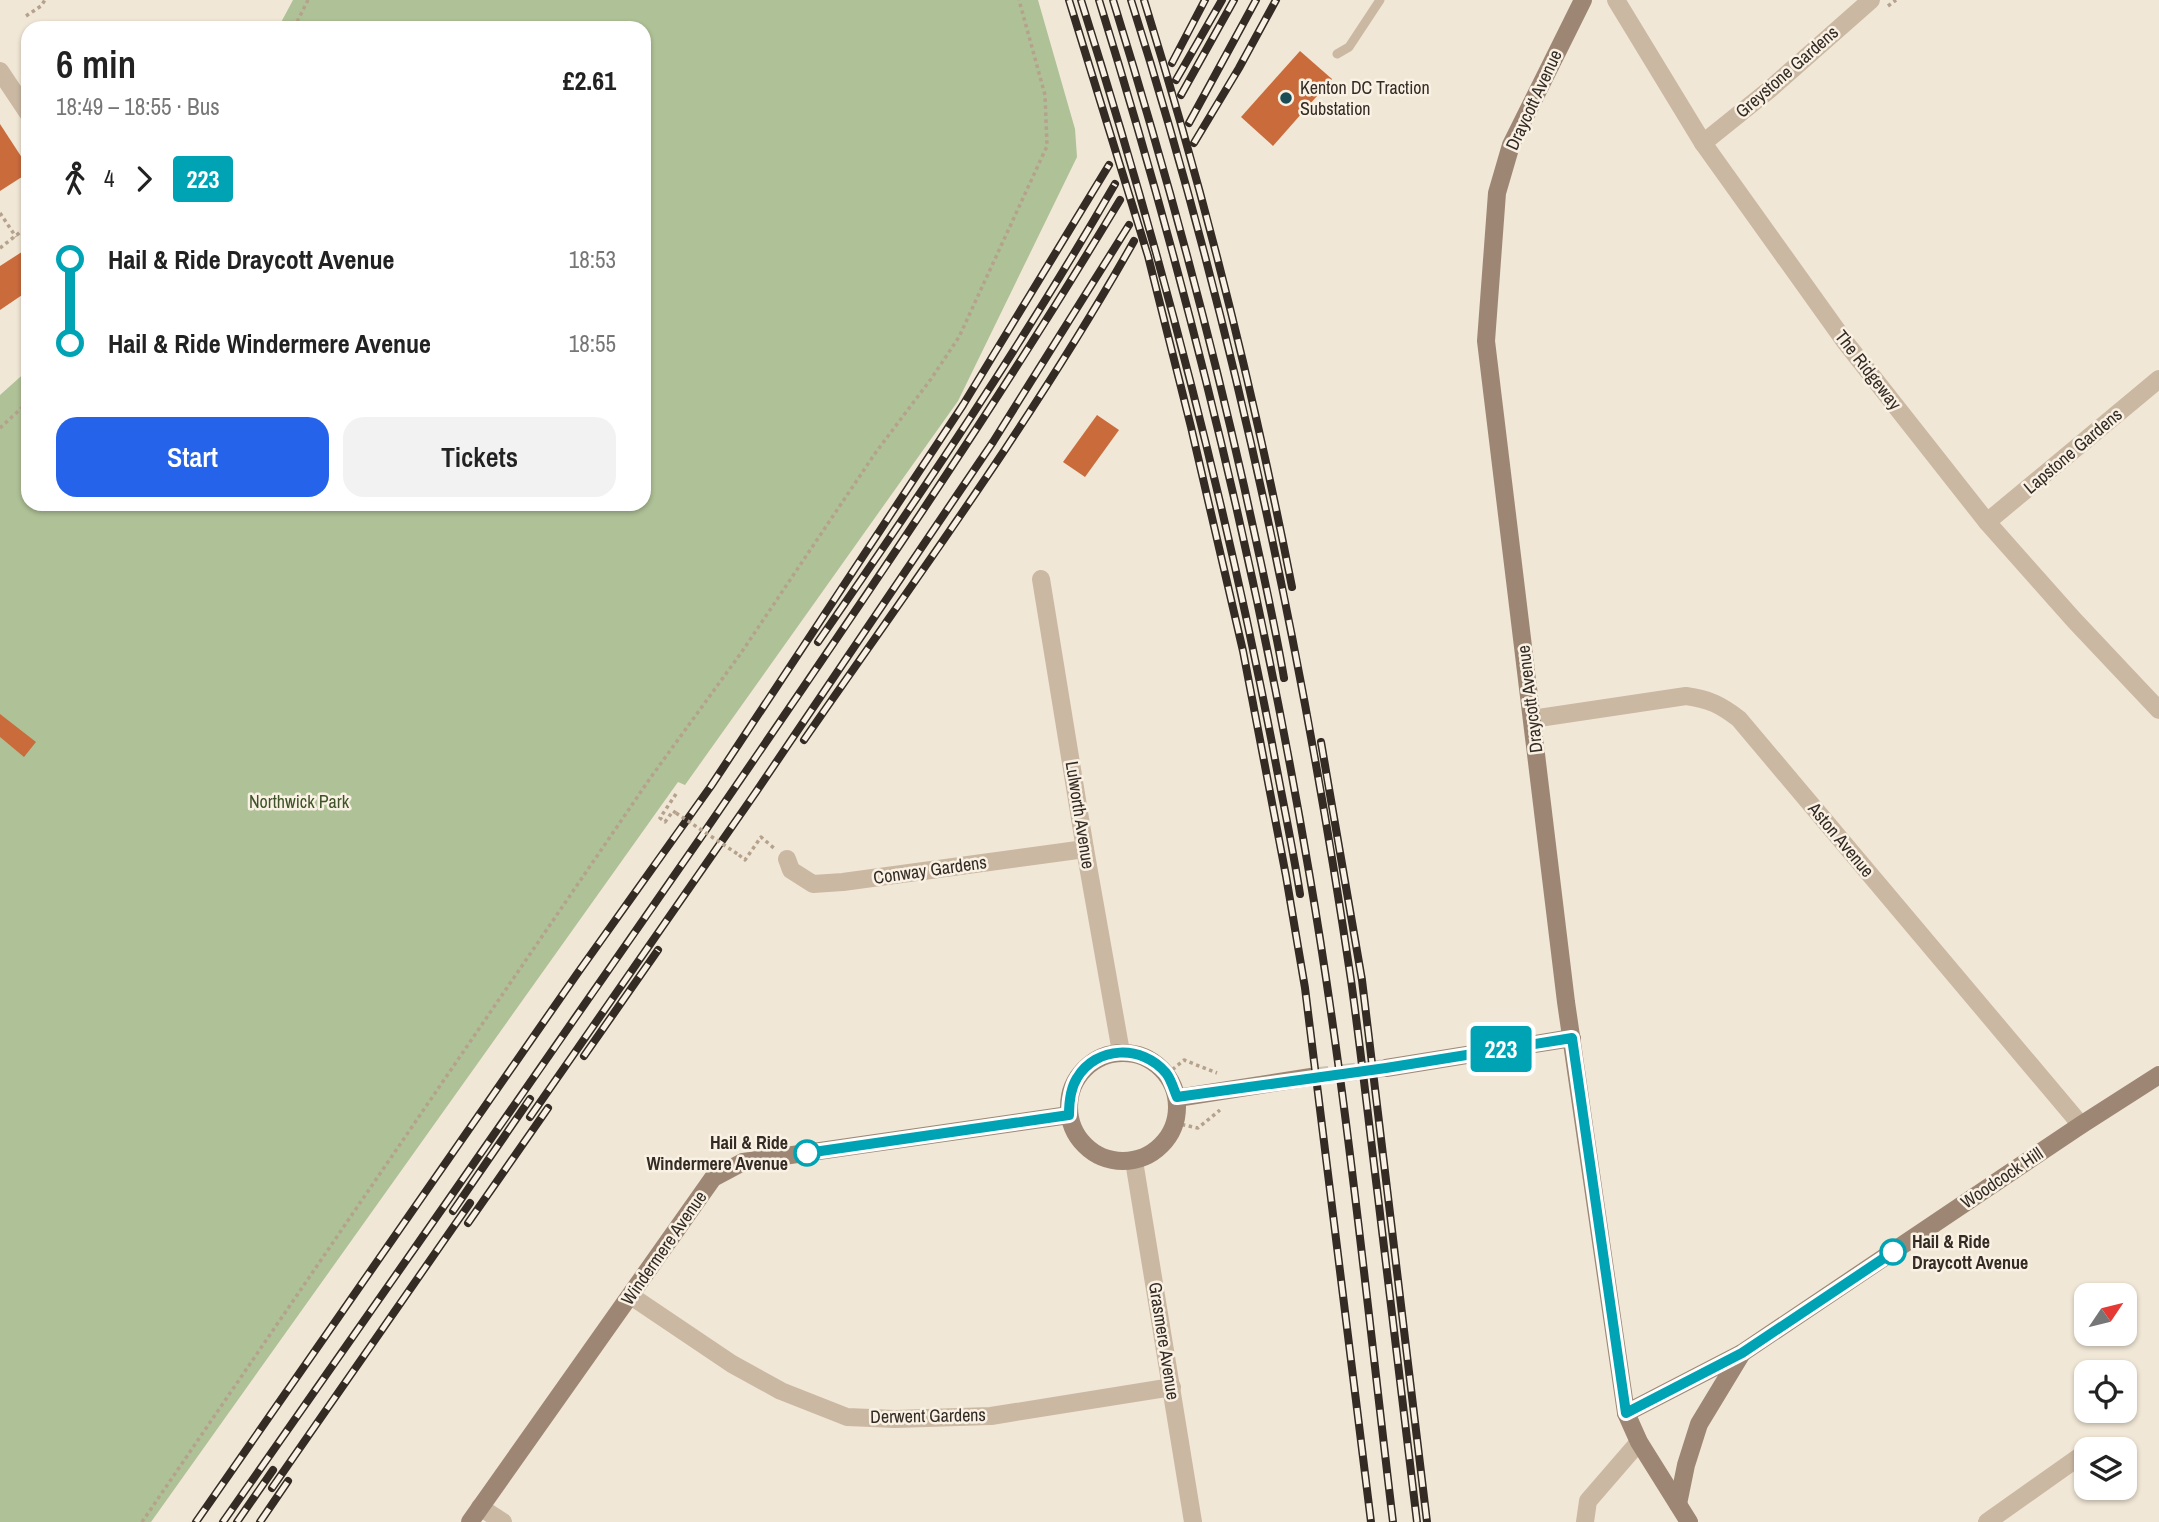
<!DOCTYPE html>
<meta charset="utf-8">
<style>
body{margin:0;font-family:"Archivo Narrow",sans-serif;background:#f2f2f2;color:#222;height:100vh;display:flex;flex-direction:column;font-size:26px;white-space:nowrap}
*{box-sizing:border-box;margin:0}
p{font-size:23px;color:#767676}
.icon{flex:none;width:38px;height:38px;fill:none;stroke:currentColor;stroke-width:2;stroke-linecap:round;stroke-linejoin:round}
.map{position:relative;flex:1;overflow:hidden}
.side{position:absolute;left:21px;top:21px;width:630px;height:490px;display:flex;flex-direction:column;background:#fff;border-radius:21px;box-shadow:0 2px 5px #0004}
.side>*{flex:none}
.badge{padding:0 14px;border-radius:5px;font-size:24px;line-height:46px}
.needle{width:46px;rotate:55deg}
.fabs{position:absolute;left:2074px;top:1283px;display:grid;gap:14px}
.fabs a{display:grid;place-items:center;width:63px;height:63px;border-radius:14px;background:#fff;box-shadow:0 2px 5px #0004;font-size:35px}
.map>.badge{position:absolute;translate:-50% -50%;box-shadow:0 0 0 4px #fff}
.legs{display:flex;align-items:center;gap:10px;height:77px;padding:0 35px;font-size:23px}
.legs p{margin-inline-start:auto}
.overview{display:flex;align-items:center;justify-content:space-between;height:119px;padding:0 35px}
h1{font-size:38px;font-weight:600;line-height:52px}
.primary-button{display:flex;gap:14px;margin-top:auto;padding:14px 35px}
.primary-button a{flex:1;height:80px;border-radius:21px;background:#2563eb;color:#fff;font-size:28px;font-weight:600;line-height:80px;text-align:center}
.primary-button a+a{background:#f2f2f2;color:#222}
ul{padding:0 35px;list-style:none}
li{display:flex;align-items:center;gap:24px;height:84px;font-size:26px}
li i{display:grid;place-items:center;width:10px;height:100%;margin:0 9px;background:currentColor}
li i::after{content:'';width:18px;height:18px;margin:-9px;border:5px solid;border-radius:50%;background:#fff}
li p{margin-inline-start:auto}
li:first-child i{background:linear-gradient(#0000 50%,currentColor 0)}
li:last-child i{background:linear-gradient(currentColor 50%,#0000 0)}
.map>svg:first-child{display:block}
.green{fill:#afc196}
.building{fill:#ca6b3c}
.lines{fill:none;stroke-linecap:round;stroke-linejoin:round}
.secondary-tunnel{stroke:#cbc1b3;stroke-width:18;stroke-dasharray:18 9;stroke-linecap:butt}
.path{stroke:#b5a28d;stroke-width:3.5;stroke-dasharray:3.5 3.5;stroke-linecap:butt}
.lane{stroke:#cab8a2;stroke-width:9}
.street{stroke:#cab8a2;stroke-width:18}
.secondary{stroke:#9d8774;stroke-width:18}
.rail-casing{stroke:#342b25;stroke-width:8}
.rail{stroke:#f9f1e3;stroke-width:5;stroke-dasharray:16;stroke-linecap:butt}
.path-bridge{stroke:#b5a28d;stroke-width:3.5;stroke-dasharray:3.5 3.5;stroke-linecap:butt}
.line-1-casing{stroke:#fff;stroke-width:16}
.line-1{stroke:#00a3b4;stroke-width:10}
.poi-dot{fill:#1a4d56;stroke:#f9f1e3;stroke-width:2.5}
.stop-1-dot{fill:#fff;stroke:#00a3b4;stroke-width:3.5}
.labels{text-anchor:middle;stroke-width:5;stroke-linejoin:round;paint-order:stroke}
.street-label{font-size:18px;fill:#342b25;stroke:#f9f1e3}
.poi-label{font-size:18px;fill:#342b25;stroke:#f9f1e3;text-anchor:start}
.park-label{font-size:18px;fill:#3f5328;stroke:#f9f1e3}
.stop-label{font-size:18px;font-weight:bold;fill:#342b25;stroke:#f9f1e3;text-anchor:end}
</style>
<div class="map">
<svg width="2159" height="1522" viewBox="0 0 2159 1522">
<rect width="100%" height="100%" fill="#f1e7d6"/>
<!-- green -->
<path class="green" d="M293,0H1038L1075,129L1077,157L958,401L685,785L678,782L151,1522H0V395L28,370V504H644V28H278Z"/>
<!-- building -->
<g class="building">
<path d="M1300,51L1332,79L1273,146L1241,117Z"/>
<path d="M0,124L28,167V173L0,191Z"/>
<path d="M28,248V291L0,310V266Z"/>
<path d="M1097,415L1119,430L1085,477L1063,462Z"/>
<path d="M0,714L36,742L24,757L0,737Z"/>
</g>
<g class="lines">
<!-- secondary-tunnel -->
<path class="secondary-tunnel" d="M1311,1077L1386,1068"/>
<!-- path -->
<g class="path">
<path d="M1888,6L1896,0"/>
<path d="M26,16L41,6L45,0"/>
<path d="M294,28L308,0"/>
<path d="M0,213L16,237"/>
<path d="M0,248L28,226"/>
<path d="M0,428L28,402"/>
<path d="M676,794L660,818L665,822L673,811L676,813"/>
<path d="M739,855L745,860L761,837L775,849"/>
<path d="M1167,1074L1184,1060L1217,1073"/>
<path d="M1175,1123L1198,1128L1220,1110"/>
<path d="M142,1522L651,777L741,653L876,452L931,379L959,337L1047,146L1045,95L1019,0"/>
</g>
<!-- lane -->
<path class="lane" d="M1337,54L1349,47L1380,0"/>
<!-- street -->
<g class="street">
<path d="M1616,0L1703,143L1846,343L1987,522L2074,620L2159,710"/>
<path d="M0,71L28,113"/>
<path d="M1703,143L1769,90L1871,0"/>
<path d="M1987,522L2159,379"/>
<path d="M1041,579L1085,849L1121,1052"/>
<path d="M1532,719L1686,696C1709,699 1721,705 1739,719L2081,1125"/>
<path d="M787,859L791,870L813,884L843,882L1085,849"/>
<path d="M1134,1161L1193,1522"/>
<path d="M631,1296L732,1364L781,1391L847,1417L895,1419L991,1416L1172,1387"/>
<path d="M480,1507L503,1522"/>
<path d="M1585,1522L1588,1501L1639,1442"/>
<path d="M1987,1522L2086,1452"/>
</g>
<!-- secondary -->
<g class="secondary">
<path d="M1583,0L1511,145L1497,193L1486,341L1566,1002L1626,1413L1639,1442L1689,1522"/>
<circle cx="1123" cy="1107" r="54"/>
<path d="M1386,1068L1572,1038"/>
<path d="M1177,1098L1311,1077"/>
<path d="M1626,1413L1742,1353L2081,1125L2159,1075"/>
<path d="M1678,1504L1686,1465L1699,1424L1742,1353"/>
<path d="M470,1522L713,1178L743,1162L1069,1115"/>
</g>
<!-- rail casing -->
<g class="rail-casing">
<g id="rail">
<path d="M1069,0L1148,256L1191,427L1243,651L1286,876L1305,988L1371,1522"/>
<path d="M1081,0C1158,244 1223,491 1272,743C1281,793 1292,843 1300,894"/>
<path d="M1099,0C1188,286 1259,576 1309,872C1346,1087 1367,1305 1393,1522"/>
<path d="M1113,0C1163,161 1207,322 1244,486C1258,550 1273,614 1284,678"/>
<path d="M1131,0C1232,319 1302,649 1351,980C1361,1052 1369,1125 1378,1197C1391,1305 1404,1414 1417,1522"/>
<path d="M1144,0C1204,193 1253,389 1292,587"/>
<path d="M1172,63L1205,0"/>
<path d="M1176,80L1222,0"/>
<path d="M1181,95L1234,0"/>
<path d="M1189,123L1256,0"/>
<path d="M1194,143L1239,68L1276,0"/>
<path d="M818,642C923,491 1023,343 1115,184"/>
<path d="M804,740C917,577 1036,415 1134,241"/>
<path d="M1321,742L1362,980L1427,1522"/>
<path d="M584,1056L658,950"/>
<path d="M530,1117L756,792L993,442L1129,225"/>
<path d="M453,1211L530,1099"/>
<path d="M468,1223L548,1108"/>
<path d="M272,1488L470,1203"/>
<path d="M196,1522L577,974L711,786L963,405L1109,165"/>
<path d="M223,1522C383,1294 542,1066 701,837C845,627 989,418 1120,200"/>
<path d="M237,1522L273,1470"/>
<path d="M260,1522L288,1481"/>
</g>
</g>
<!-- rail -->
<use href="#rail" class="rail"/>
<!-- path-bridge -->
<path class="path-bridge" d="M676,813L739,855"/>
</g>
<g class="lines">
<!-- line-1 casing -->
<g class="line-1-casing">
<path id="line-1" d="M807,1153L1069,1115C1069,1103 1070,1089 1077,1078C1096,1046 1142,1044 1166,1073C1171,1079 1174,1090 1177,1097L1386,1068L1572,1038L1626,1413L1742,1353L1893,1252"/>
</g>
<!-- line-1 -->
<use href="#line-1" class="line-1"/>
</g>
<!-- markers -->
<circle class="poi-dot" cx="1286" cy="98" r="7"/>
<g class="stop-1-dot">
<circle cx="807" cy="1153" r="12"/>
<circle cx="1893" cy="1252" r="12"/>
</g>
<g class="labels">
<!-- street labels -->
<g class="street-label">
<text transform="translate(1787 72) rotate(-41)" y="6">Greystone Gardens</text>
<text transform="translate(1534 100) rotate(-65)" y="6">Draycott Avenue</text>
<text transform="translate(1868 370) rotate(52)" y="6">The Ridgeway</text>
<text transform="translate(2073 451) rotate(-40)" y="6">Lapstone Gardens</text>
<text transform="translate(1530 699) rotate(-97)" y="6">Draycott Avenue</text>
<text transform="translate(1080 815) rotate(81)" y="6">Lulworth Avenue</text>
<text transform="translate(1841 840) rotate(50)" y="6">Aston Avenue</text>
<text transform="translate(930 870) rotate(-8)" y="6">Conway Gardens</text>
<text transform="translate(2002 1178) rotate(-34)" y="6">Woodcock Hill</text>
<text transform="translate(664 1248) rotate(-55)" y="6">Windermere Avenue</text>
<text transform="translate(1164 1341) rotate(81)" y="6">Grasmere Avenue</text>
<text transform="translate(928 1416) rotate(-1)" y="6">Derwent Gardens</text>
</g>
<!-- poi labels -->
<g class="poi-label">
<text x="1300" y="94">Kenton DC Traction<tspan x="1300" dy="21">Substation</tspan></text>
</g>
<!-- park labels -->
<g class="park-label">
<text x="299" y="808">Northwick Park</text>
</g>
<!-- stop labels -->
<g class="stop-label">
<text x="788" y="1149">Hail &amp; Ride<tspan x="788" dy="21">Windermere Avenue</tspan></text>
<text x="1912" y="1248" text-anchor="start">Hail &amp; Ride<tspan x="1912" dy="21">Draycott Avenue</tspan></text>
</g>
</g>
</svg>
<div class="fabs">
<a><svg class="needle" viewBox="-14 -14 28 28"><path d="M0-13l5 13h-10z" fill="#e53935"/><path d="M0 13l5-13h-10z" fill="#767676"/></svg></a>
<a><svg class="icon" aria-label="locate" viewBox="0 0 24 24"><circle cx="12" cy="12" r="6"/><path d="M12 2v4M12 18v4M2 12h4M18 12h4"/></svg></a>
<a><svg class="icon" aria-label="layers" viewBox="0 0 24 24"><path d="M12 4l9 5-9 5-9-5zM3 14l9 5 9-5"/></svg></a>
</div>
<b class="badge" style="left:1501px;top:1049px;background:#00a3b4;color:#fff">223</b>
<section class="side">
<div class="overview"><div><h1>6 min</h1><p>18:49 – 18:55 · Bus</p></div><b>£2.61</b></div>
<div class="legs"><svg class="icon" aria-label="walk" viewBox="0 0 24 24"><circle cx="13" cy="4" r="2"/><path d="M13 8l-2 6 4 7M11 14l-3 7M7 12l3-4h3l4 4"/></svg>4<svg class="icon" aria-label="forward" viewBox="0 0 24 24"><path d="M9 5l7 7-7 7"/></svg><b class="badge" style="background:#00a3b4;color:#fff">223</b></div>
<ul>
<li><i style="color:#00a3b4"></i><b>Hail &amp; Ride Draycott Avenue</b><p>18:53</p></li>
<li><i style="color:#00a3b4"></i><b>Hail &amp; Ride Windermere Avenue</b><p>18:55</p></li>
</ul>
<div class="primary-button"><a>Start</a><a>Tickets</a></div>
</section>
</div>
